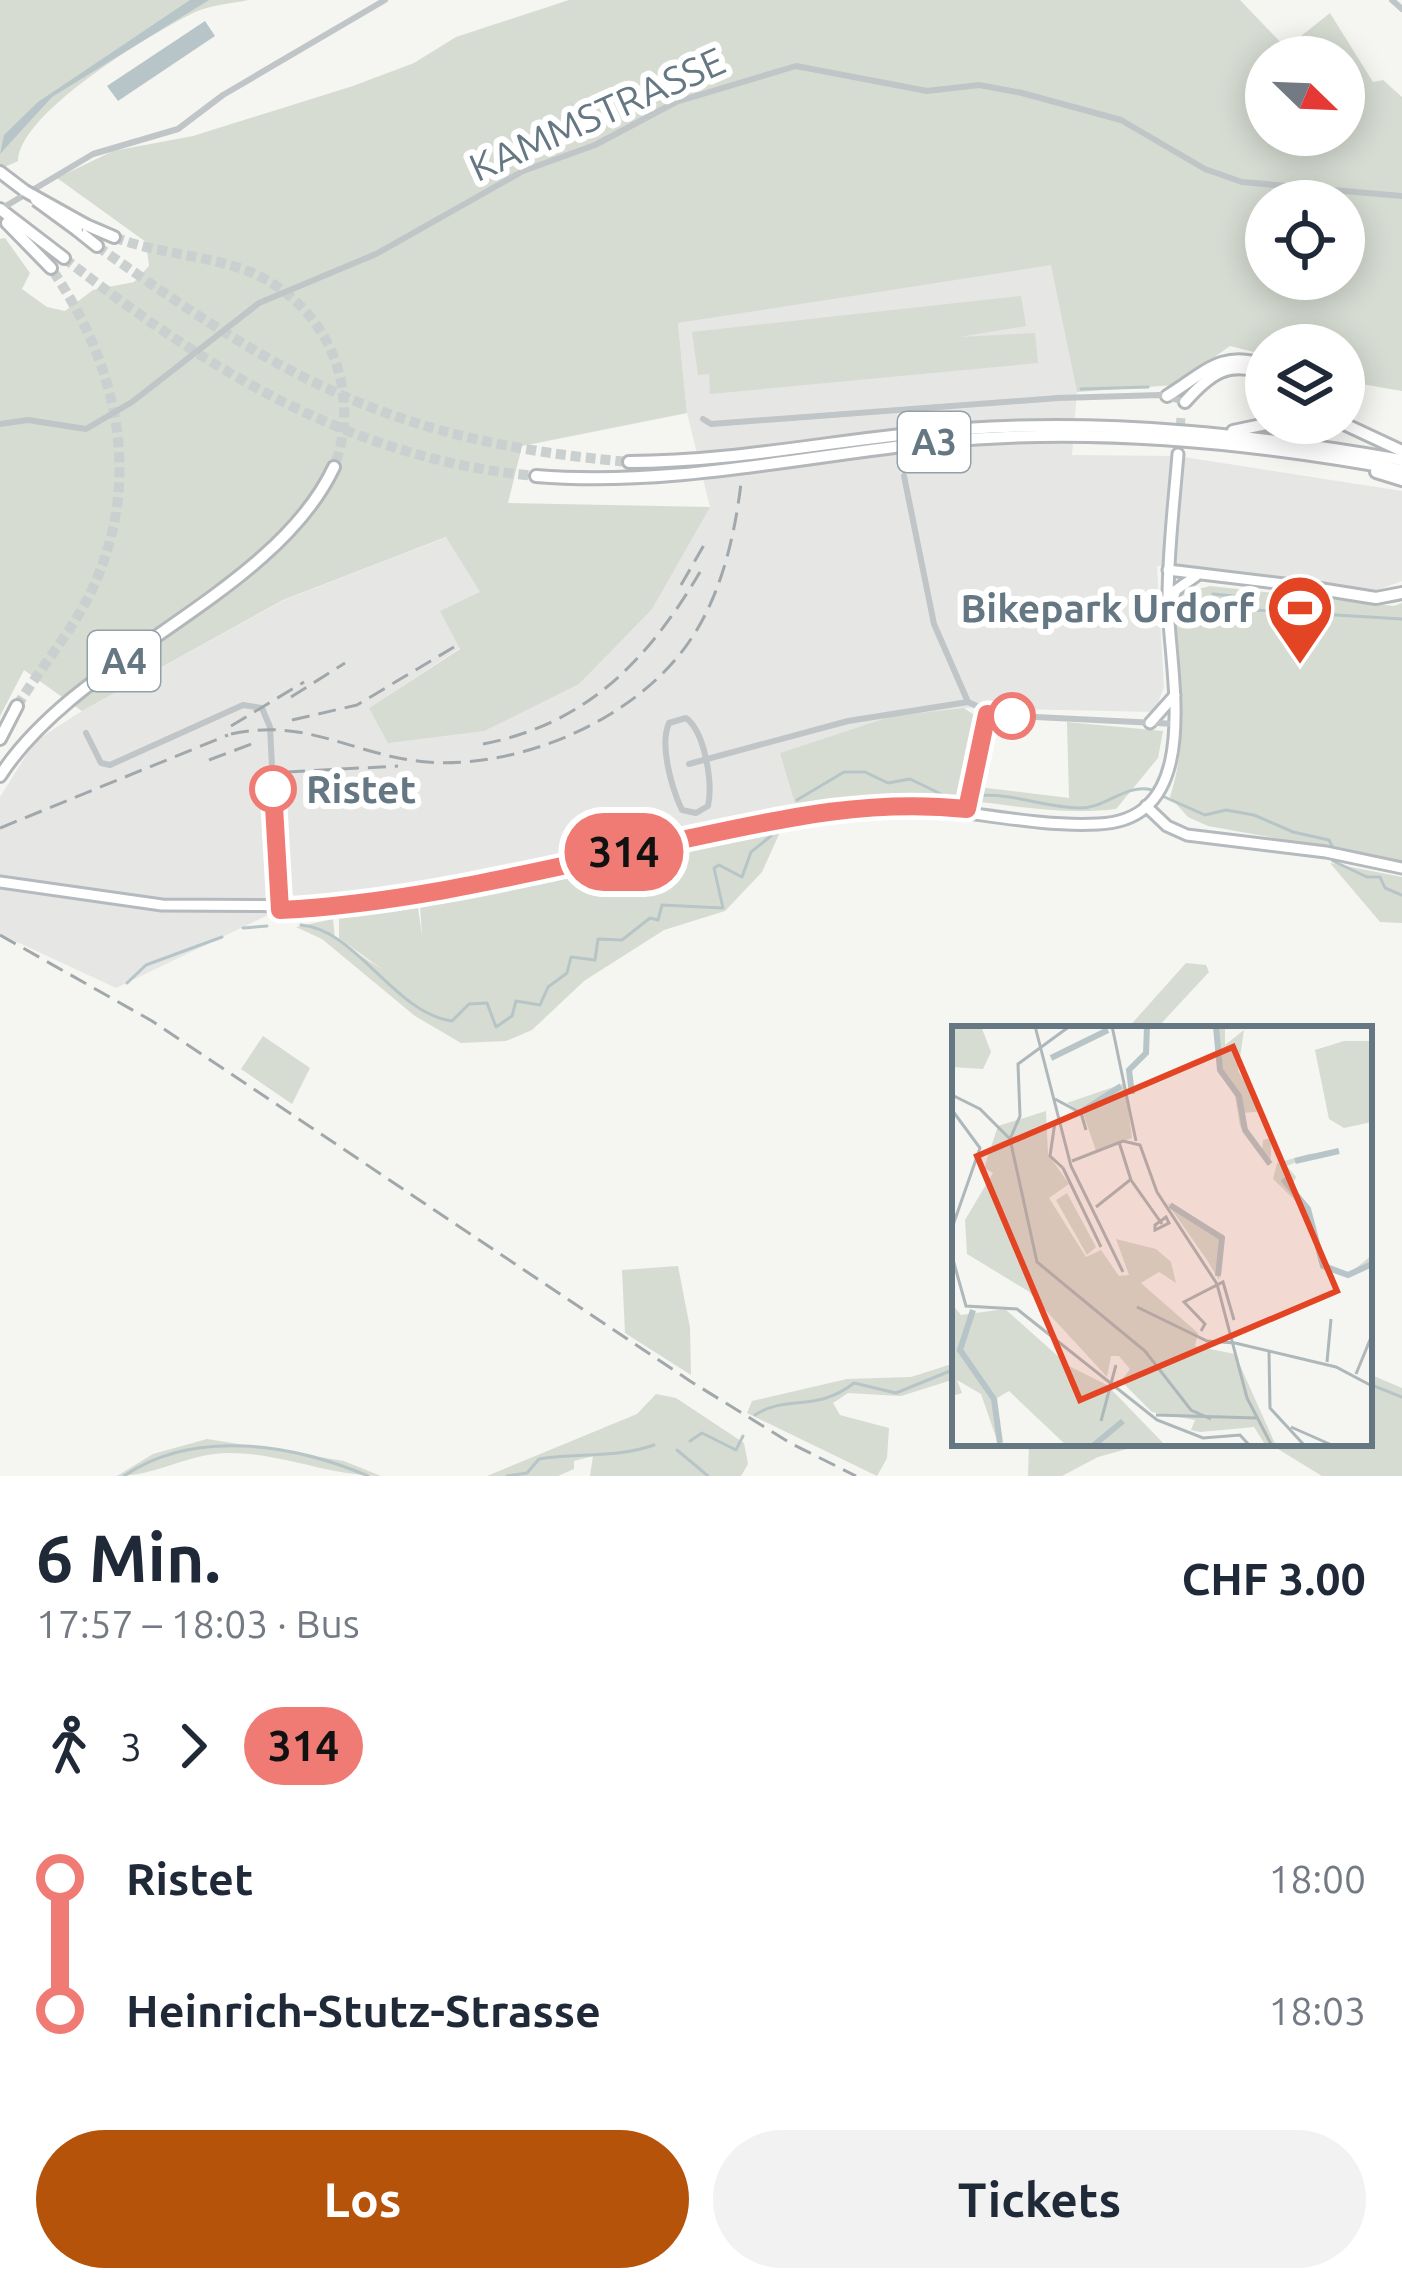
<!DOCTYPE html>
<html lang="de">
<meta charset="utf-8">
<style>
body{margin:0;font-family:Ubuntu,sans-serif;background:#f2f2f3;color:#1f2937;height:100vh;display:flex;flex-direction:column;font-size:45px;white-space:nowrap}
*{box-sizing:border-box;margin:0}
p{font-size:39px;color:#747a83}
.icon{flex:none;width:66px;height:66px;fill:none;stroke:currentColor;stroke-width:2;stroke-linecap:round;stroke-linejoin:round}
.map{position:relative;height:1476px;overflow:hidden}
.panel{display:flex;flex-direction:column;background:#fff;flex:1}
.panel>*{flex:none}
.badge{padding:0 24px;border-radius:39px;font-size:42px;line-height:78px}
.needle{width:78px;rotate:113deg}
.controls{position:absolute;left:1245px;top:36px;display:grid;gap:24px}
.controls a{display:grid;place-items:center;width:120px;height:120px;border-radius:50%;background:#fff;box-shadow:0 6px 30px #0003;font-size:60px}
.map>.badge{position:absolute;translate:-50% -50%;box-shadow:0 0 0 6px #fff}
.legs{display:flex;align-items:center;gap:18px;height:132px;padding:0 36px;font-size:39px}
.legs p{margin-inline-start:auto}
.head{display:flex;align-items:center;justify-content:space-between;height:204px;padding:0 36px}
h1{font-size:66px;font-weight:600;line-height:90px}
.button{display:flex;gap:24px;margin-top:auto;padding:24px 36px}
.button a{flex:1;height:138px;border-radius:72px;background:#b45309;color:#fff;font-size:48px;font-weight:600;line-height:138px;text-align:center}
.button a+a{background:#f2f2f3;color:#1f2937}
ul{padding:0 36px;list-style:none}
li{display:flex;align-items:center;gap:42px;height:132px;font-size:45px}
li i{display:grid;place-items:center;width:18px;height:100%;margin:0 15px;background:currentColor}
li i::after{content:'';width:30px;height:30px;margin:-15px;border:9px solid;border-radius:50%;background:#fff}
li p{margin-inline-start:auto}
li:first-child i{background:linear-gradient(#0000 50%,currentColor 0)}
li:last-child i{background:linear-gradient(currentColor 50%,#0000 0)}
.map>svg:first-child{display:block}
.built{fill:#e6e6e5}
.green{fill:#d6dcd2;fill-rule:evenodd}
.water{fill:#b7c5c8}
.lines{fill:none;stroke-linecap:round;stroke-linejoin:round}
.stream{stroke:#b7c5c8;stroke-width:3}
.secondary-tunnel{stroke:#cacfd0;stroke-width:9;stroke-dasharray:9 4.5;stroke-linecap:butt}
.motorway-tunnel{stroke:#cacfd0;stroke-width:10;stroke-dasharray:10 5;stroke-linecap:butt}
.secondary-casing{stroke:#b4babe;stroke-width:15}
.primary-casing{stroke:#b3b8bb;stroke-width:15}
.motorway-casing{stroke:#b3b7b9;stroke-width:16}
.minor{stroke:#c0c5c7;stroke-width:6}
.secondary{stroke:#fff;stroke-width:9}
.primary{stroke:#fff;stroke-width:9}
.motorway{stroke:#fff;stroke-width:10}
.rail{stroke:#a1a8ac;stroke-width:3;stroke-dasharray:18 9;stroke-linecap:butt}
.motorway-bridge-casing{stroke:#b3b7b9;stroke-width:16;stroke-linecap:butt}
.motorway-bridge{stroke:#fff;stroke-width:10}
.line-1-casing{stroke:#fff;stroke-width:27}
.line-1{stroke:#f07b74;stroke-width:18}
.stop-1-dot{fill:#fff;stroke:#f07b74;stroke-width:6}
.labels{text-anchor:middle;stroke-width:12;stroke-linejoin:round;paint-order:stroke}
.shield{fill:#fff;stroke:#92a0a8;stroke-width:3}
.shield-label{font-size:36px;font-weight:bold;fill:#647782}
.street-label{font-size:39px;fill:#647782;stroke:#fff}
.poi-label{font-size:39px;font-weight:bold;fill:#647782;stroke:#fff;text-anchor:end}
.stop-label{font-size:39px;font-weight:bold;fill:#647782;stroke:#fff;text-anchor:start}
.inset-river{fill:none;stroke:#b7c5c8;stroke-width:6}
.inset-road{fill:none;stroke:#aeb8bb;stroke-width:3}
.view{fill:#e34423;fill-opacity:0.15;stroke:#e34423;stroke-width:6}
.inset-edge{fill:none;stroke:#647782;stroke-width:6}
</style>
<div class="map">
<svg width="1402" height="1476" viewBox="0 0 1402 1476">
<rect width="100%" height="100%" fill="#f5f5f1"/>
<!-- built -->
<path class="built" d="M1052,264L1077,392L1072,455L1177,456L1402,491V581L1378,590L1157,566L1164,687L1155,712L964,708L892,716L781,753L796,807L413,889L297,901L116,988L0,934V797L35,741L82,711L284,600L447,537L480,592L460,648L369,708L710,507L687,413L678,323Z"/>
<!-- green -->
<g class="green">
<path d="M0,0H248C230,4 209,5 193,13C149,35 20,112 18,161L0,169Z"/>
<path d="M569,0H1240L1286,48L1330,13L1373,82L1383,80L1402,97V391L1344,381V345H1266V355L1230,346L1175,385L1077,392L1051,265L678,323L687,413L522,446L508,503L710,507L652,609L579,684L484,731L388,743L369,708L460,649L440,611L480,592L446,537L283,600L82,711L24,670L0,716V239L5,238L30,273L22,289L47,307L65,311L93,290L134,282L149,266L146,242L57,178L113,151L193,136L353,86L414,63L456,37ZM1266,57H1344V135H1266ZM1266,201H1344V279H1266Z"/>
<path d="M1021,296L1026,326L959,337L1035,333L1038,363L710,394L709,374L698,375L692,332Z"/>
<path d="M1210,586L1394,606L1402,603V861L1208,826L1188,817L1170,797C1190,735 1179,672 1173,608L1179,594Z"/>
<path d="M964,708L980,719L978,787L1069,798L1067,722L1163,731L1158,758L1116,809C1053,817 991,800 928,797C883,795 840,801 796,807L780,753L892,716Z"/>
<path d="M780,832L762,872L725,911L664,930L584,981L532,1030L506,1041L461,1043L415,1016L322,939L296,927L333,919L335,939L383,970L339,938V918L418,908L422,936L420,905Z"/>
<path d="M1330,863L1402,877V923L1380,922Z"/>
<path d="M1186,963L1206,965L1209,972L1156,1029H1127Z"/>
<path d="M263,1036L310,1068L292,1104L241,1069Z"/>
<path d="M678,1266L690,1328L691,1375L625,1333L622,1270Z"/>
<path d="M955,1363V1379L901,1396L848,1393L833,1403L840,1415L889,1428L887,1458L877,1476L747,1413L752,1401L847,1379L911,1377Z"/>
<path d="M1369,1374L1402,1388V1476H1322L1278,1449L1172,1447H1134L1098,1457L1062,1476H1028L1029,1443H1369Z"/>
<path d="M656,1394L676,1398L744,1443L748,1464L741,1476H590L593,1456L574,1461V1469L558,1476H487L637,1414Z"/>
<path d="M207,1439L344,1461L381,1476C329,1476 281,1453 229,1453C189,1453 156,1476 117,1476L153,1454Z"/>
</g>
<!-- water -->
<g class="water">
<path d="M190,0H209L52,97L0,154L4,135L38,102Z"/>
<path d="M205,21L215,36L118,101L107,86Z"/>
</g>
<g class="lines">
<!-- stream -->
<g class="stream">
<path d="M1081,389L1148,387"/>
<path d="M1213,594L1233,596L1255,610L1402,619"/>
<path d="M1160,795L1205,815L1226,810L1254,815L1293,832L1329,840L1332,846"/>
<path d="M976,796C1011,792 1046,808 1079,808C1106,809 1125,783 1152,790"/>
<path d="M797,800L844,772H865L888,783L910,779L945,796H959"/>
<path d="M1333,861L1367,877H1380L1385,888L1402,895"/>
<path d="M301,925C356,929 394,1013 452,1021L469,1004L487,1003L496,1027L512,1016L516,1001L540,1005L548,987L567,973L571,957L595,960L598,939L622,940L650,918L658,920L662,905L723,908L714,868L719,865L742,877L751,852L771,836"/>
<path d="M243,928L267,926"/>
<path d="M127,983L146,965L222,937"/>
<path d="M1369,1384L1402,1397"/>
<path d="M755,1415C787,1394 816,1413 854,1383L896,1393L955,1369"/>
<path d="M690,1441L702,1433L736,1450L743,1436"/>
<path d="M677,1450L708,1476"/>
<path d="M124,1476C194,1428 293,1444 368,1476"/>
<path d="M507,1476L527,1473L539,1459C578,1453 618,1458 654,1445"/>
</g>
<!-- secondary-tunnel -->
<path class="secondary-tunnel" d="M1178,454L1181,417"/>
<!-- motorway-tunnel -->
<g class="motorway-tunnel">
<path d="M114,237C152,252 193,254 233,266C320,291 366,383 334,467"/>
<path d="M97,246C287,381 392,441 629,462"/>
<path d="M64,258C205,368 352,460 536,476"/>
<path d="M17,706C43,664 76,627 96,581C143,472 115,362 51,268"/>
</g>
<!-- secondary casing -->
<g class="secondary-casing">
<g id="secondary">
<path d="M1150,723L1175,695"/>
<path d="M1146,806L1167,826L1187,835L1326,852L1402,868"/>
<path d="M0,882L162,905L343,906L852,806C938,800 1017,828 1098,824C1208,820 1168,668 1168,600C1168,551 1174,503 1178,454"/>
</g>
</g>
<!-- primary casing -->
<g class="primary-casing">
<g id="primary">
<path d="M1168,570L1301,586"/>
<path d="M1168,613L1176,590L1196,576"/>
</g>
</g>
<!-- motorway casing -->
<g class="motorway-casing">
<g id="motorway">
<path d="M0,172L25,191"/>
<path d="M0,209L64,258"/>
<path d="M7,223L51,268"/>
<path d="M86,225L114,237"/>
<path d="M77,230L97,246"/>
<path d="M1167,396C1202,375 1222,348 1266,366"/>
<path d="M1185,402C1209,375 1229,358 1266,375"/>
<path d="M1342,423L1402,451"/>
<path d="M1233,431L1271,423"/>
<path d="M629,462C743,462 853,436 965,429C1111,419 1258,435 1402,460"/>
<path d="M1376,472L1402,480"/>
<path d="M536,476C672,487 801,456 937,442C1090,426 1251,442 1402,470"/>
<path d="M1301,586L1376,598L1402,593"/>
<path d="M0,739L17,706"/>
<path d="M0,776C77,656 274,595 334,467"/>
</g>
</g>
<!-- minor -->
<g class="minor">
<path d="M1392,0L1402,9"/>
<path d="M1,209L93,154L178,129L223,95L385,0"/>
<path d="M703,419L711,424L1058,398L1161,395L1185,402"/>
<path d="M0,424L28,420L86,429L132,402L259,303L376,254L523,171L595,145L676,102L796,66L927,91L979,85L1022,93L1121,120L1205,169L1242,182L1402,196"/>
<path d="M904,476L934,624L968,702"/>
<path d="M686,718C705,732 713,783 708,806L696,813L682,810C672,789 659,745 669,723Z"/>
<path d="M86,733L101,763L110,765L243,705L262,708L270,727L279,906"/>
<path d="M689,764L848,721L968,702L997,715L1176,724"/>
</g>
<!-- secondary -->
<use href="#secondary" class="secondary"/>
<!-- primary -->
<use href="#primary" class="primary"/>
<!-- motorway -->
<use href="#motorway" class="motorway"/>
<!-- rail -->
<g class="rail">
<path d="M681,585L704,545"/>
<path d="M291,697L345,663"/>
<path d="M292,720L357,705L454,647"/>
<path d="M231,726L304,682"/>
<path d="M231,734C308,717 354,756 427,762C521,769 638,719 691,639C721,595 735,535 741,483"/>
<path d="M483,744C587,724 648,660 700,572"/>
<path d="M209,760L257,742"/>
<path d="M287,772L398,766"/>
<path d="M0,828L228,735"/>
<path d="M0,935L152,1021L690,1381L792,1444L856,1476"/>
</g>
<!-- motorway-bridge casing -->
<g class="motorway-bridge-casing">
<g id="motorway-bridge">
<path d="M25,191L86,225"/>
<path d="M36,200L77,230"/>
</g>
</g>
<!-- motorway-bridge -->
<use href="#motorway-bridge" class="motorway-bridge"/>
</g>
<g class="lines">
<!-- line-1 casing -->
<g class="line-1-casing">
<path id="line-1" d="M273,789L280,910C415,903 545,869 677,841C775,820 866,798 967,809L987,714L1012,716"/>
</g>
<!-- line-1 -->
<use href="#line-1" class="line-1"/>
</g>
<!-- icons -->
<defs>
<g id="stadium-pin" transform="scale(3.45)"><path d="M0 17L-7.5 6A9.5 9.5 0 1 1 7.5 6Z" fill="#e34423" stroke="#fff"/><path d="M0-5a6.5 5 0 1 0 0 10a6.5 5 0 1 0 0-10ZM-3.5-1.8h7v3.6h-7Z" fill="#fff"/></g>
</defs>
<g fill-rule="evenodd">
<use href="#stadium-pin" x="1300" y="608"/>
</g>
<!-- markers -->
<g class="stop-1-dot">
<circle cx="1012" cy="716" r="21"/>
<circle cx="273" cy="789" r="21"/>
</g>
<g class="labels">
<!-- shield labels -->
<g class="shield">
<rect x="898" y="412" width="72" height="60" rx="9"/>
<rect x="88" y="631" width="72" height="60" rx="9"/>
</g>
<g class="shield-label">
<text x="934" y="455">A3</text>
<text x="124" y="674">A4</text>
</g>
<!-- street labels -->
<g class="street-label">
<text transform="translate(597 114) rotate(-24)" y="14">KAMMSTRASSE</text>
</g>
<!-- poi labels -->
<g class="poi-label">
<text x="1254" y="622">Bikepark Urdorf</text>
</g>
<!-- stop labels -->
<g class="stop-label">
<text x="306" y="803">Ristet</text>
</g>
</g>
<!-- overview -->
<g transform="translate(952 1026)">
<rect width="420" height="420" fill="#f5f5f1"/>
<path d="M0,0H29L39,26L31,43L0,41ZM261,0H273V19L292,4L286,45L311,85L292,87L291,98L310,125L311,114L320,112L318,140L288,100L283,70L266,46ZM392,15H420V96L392,102L377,93L363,24ZM173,57L180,112L144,125L131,87L115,77ZM94,85L96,128L117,158L97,172L134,231L149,224L167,250L177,249L164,213L204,223L219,236L224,257L207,246L189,257L246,307L243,320L283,328L324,420H314L302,401L248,406L239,404L243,394L200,386L169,355L178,343L167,330H159L155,351L76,265L15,228L13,194L41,147L32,142L46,100ZM388,125L385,128L367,131L357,130L335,140L344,151L338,164L358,185L369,235L398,247L420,229V240L399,249L369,240L355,186L321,153L325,137L357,128ZM115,167L144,221L135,229L104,174ZM215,177L272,209L267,254L255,234ZM0,278L9,289L53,283L117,340L155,359L214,420H115L57,365L45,372L46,417L29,368L5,354L10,367L0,370Z" fill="#d6dcd2"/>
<path class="inset-river" d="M264,0L268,44L287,70L293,104L318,138M99,32L156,4M180,68L177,44L194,27L195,0M132,84L169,60M343,135L387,125M331,153L356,183L371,240L396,249L420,238M218,179L270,212L266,250M21,284L8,324L42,373L48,417M142,419L171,395"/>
<path class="inset-road" d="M83,0L119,140L171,246M160,0L184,115M0,69L28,83L58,113L85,236L193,325L239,384L259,393M103,73L129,87L134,104M0,84L28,122L0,202M103,96L98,130L111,142M58,113L68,90L66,38L118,0M167,116L179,154L210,198M120,135L171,115L188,119L205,166L265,258L295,372L320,420M111,142L149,221M144,181L178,154M214,191L217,197L203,204V199ZM0,230L14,280L65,283L205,394L251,412L288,409L298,420M185,281L255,315L283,317M249,305L253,298L232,276L271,256L282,294M283,317L384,341L420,360M317,326L318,382L353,420M375,336L379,293M404,348L420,309M204,389L304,392M149,395L164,339M339,401L382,420"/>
<path class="view" d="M281,21L385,265L128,374L25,130Z"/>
<rect width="420" height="420" class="inset-edge"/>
</g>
</svg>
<div class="controls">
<a><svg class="needle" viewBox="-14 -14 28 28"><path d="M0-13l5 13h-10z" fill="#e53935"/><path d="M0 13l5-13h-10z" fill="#747a83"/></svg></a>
<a><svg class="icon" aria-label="locate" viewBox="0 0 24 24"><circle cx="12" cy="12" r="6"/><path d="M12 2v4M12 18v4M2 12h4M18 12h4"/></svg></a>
<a><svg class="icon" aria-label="layers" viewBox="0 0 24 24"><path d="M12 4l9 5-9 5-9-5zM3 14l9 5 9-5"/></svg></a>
</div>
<b class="badge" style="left:624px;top:852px;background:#f07b74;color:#111">314</b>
</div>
<section class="panel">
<div class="head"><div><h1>6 Min.</h1><p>17:57 – 18:03 · Bus</p></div><b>CHF 3.00</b></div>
<div class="legs"><svg class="icon" aria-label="walk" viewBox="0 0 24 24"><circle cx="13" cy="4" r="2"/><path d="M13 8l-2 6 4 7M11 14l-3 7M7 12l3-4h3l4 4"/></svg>3<svg class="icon" aria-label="forward" viewBox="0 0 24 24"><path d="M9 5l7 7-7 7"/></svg><b class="badge" style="background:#f07b74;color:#111">314</b></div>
<ul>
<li><i style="color:#f07b74"></i><b>Ristet</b><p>18:00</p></li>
<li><i style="color:#f07b74"></i><b>Heinrich-Stutz-Strasse</b><p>18:03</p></li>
</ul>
<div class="button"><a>Los</a><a>Tickets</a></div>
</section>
